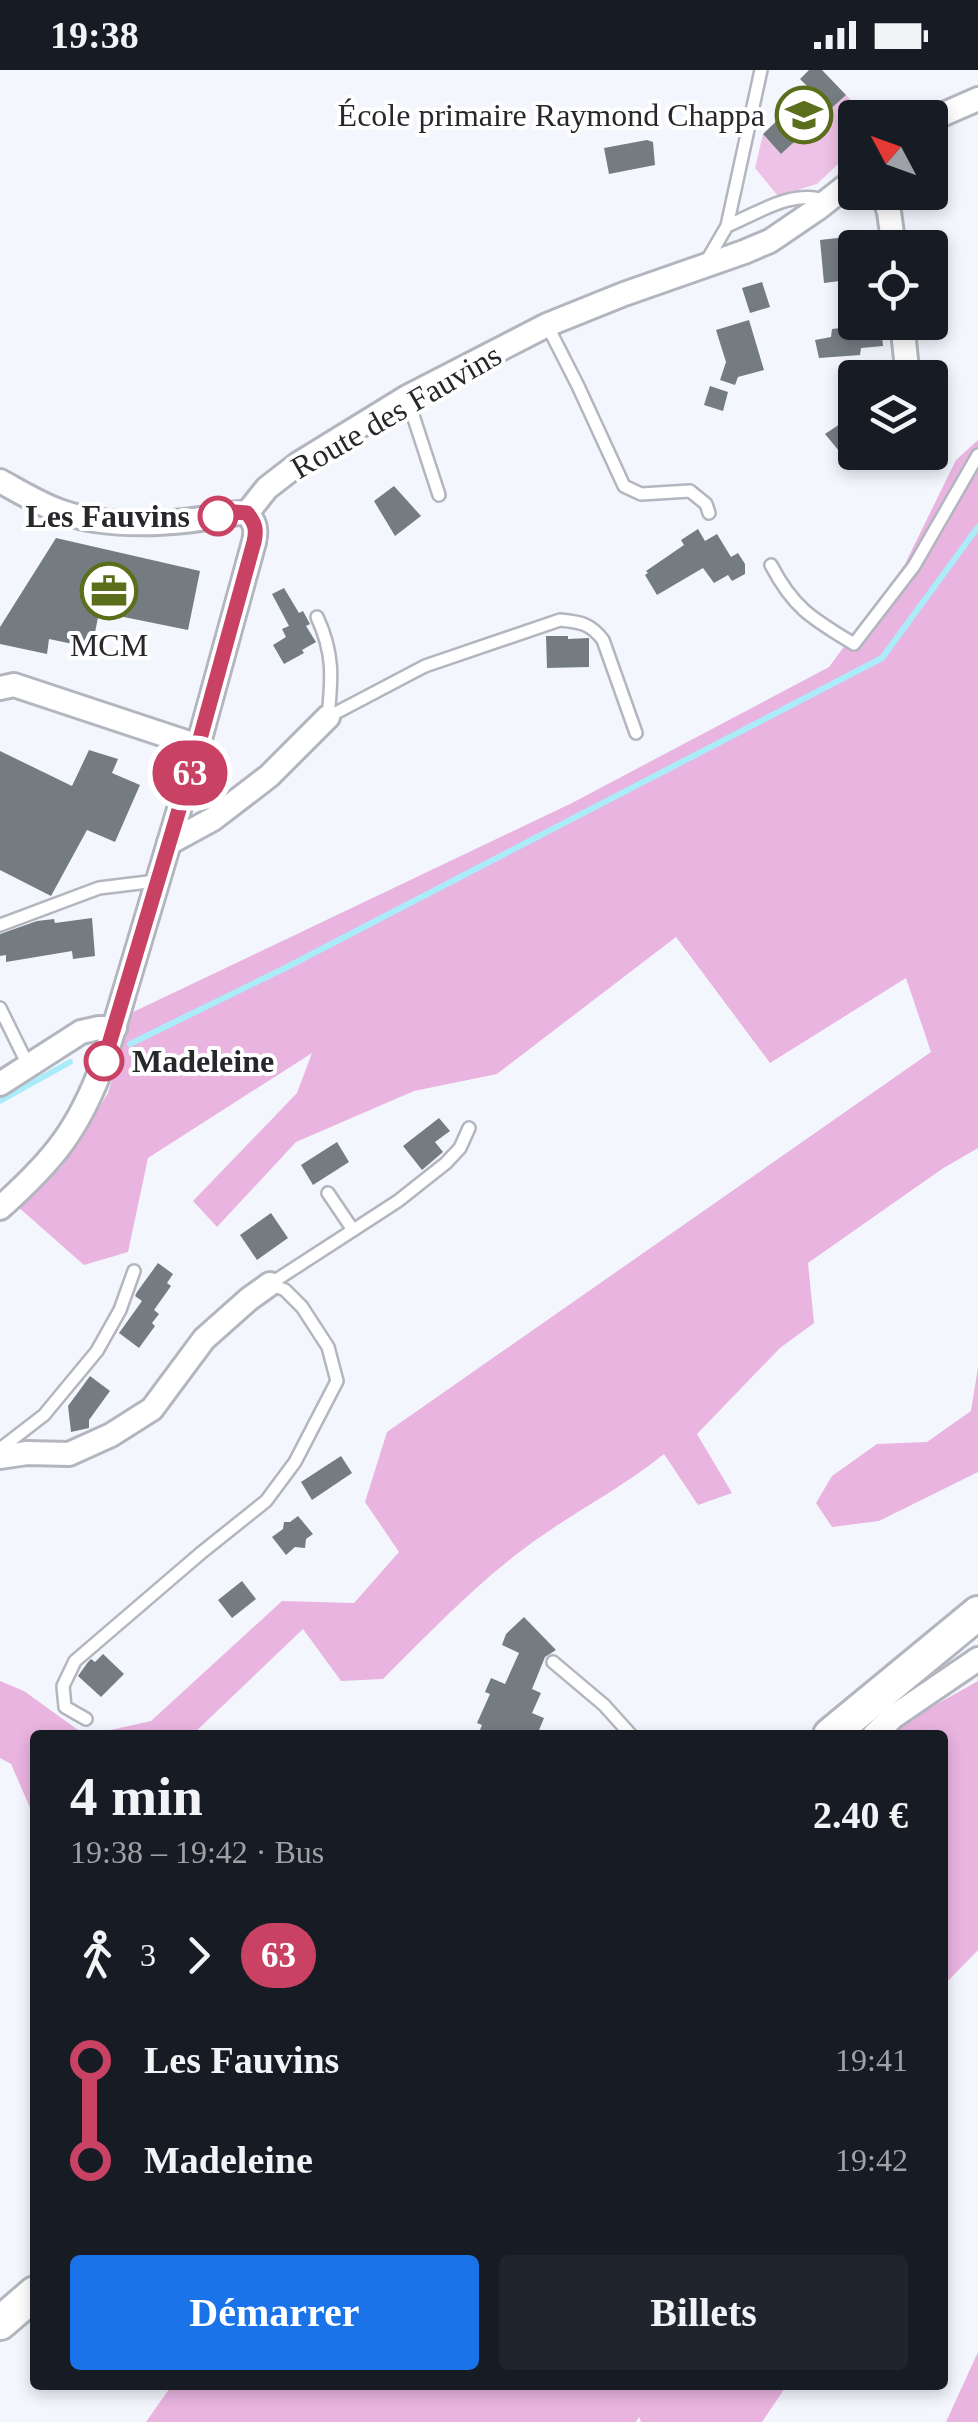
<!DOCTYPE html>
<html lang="fr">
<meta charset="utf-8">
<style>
body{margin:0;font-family:Georgia,serif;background:#20242c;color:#f1f3f6;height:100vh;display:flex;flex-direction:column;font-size:38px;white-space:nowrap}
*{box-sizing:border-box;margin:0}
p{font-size:32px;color:#9ea1a6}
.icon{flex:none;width:55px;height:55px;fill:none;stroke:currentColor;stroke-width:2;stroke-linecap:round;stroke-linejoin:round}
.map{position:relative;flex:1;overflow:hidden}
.details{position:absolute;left:30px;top:1660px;width:918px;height:660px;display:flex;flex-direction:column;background:#171b24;border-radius:10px;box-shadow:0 5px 15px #0003}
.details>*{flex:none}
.badge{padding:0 20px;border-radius:32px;font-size:35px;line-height:65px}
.needle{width:65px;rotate:311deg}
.buttons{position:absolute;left:838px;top:30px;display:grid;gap:20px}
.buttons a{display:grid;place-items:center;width:110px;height:110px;border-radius:10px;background:#171b24;box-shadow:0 5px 15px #0003;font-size:50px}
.map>.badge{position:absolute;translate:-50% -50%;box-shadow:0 0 0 5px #fff}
.legs{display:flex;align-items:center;gap:15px;height:110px;padding:0 40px;font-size:32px}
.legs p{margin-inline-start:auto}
.overview{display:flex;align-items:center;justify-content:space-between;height:170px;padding:0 40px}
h1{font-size:55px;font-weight:700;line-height:75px}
.cta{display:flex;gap:20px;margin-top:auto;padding:20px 40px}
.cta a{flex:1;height:115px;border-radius:10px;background:#1a73e8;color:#fff;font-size:40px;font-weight:700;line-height:115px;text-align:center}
.cta a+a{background:#20242c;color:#f1f3f6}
ul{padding:0 40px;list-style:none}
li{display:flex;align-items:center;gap:35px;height:100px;font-size:38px}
li i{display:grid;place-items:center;width:15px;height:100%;margin:0 12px;background:currentColor}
li i::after{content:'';width:25px;height:25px;margin:-12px;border:8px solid;border-radius:50%;background:#171b24}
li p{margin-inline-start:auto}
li:first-child i{background:linear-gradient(#0000 50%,currentColor 0)}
li:last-child i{background:linear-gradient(currentColor 50%,#0000 0)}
.status{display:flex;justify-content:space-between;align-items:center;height:70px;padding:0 50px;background:#171b24;direction:ltr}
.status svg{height:28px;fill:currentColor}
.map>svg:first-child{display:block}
.green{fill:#eec1e6}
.forest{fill:#e9b4e0}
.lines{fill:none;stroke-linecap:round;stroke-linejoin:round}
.stream{stroke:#abecf9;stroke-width:6}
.building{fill:#747c82}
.lane-casing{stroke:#b3b6bf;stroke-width:16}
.street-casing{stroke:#b3b6bf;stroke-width:28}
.secondary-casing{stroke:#b3b6bf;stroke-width:38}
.lane{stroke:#fff;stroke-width:11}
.street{stroke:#fff;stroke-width:22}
.secondary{stroke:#fff;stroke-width:32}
.line-1-casing{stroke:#fff;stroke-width:22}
.line-1{stroke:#c94163;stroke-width:15}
.stop-1-dot{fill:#fff;stroke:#c94163;stroke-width:5}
.labels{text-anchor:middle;stroke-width:8;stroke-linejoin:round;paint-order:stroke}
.poi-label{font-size:32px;fill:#27282c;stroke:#fff;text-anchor:end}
.street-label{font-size:32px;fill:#27282c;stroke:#fff}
.stop-label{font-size:32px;font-weight:bold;fill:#27282c;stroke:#fff;text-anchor:end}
</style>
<div class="status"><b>19:38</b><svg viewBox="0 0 49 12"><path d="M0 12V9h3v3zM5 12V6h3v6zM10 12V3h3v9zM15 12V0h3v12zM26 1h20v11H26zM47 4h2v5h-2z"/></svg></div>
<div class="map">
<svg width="978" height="2352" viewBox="0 0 978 2352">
<rect width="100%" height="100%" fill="#f4f6fe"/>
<!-- green -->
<path class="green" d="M846,25L868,47L855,48V78L817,114L778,126L755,98L763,64L781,84Z"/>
<!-- forest -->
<g class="forest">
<path d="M978,370V1078L942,1099L808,1193L814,1253L780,1278L697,1364L732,1423L698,1435L664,1384C626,1415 583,1437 543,1465C483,1506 434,1558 383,1609L341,1611L303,1559L192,1665H88L151,1651L282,1531L354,1533L399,1482L365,1432L387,1362L931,982L906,908L770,993L676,867L497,1004L414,1021L296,1072L217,1157L193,1131L297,1023L312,983L148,1088L128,1182L84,1195L17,1136L62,1096L108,1023L131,943L572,733L829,597L905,494L956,390Z"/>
<path d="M978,1297V1402L879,1451L832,1457L816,1433L832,1406L877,1374L927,1372L971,1341Z"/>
<path d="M0,1611L24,1621L85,1665H35V1749L11,1694L0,1688Z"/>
<path d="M978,1611V1880L943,1916L942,1665H882Z"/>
<path d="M978,2282V2352H946Z"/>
<path d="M172,2315H787L762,2352H641L639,2347L636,2352H146Z"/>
</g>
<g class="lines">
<!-- stream -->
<g class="stream">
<path d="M130,974L285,898L882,588L978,457"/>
<path d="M0,1031L70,992"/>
</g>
</g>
<!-- building -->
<g class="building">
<path d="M809,0H822L846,25L781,84L763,64L810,19L800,9Z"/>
<path d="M647,70L653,72L655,95L609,104L604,78Z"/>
<path d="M855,166V209L824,213L820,170Z"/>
<path d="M762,212L770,237L750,243L742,218Z"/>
<path d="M749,250L764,300L738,307L735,315L720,310L726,292L716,260Z"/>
<path d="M881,253L883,276L861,278L860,285L819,288L815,270L831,267L832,259Z"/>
<path d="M710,316L728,322L723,341L704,335Z"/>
<path d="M855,344V381L844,387L825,364Z"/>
<path d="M394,416L421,446L395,466L374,431Z"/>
<path d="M698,459L705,471L717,464L731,487L738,483L745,494V504L732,511L728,505L714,513L703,498L657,525L645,505L648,503L646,501L684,475L681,470Z"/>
<path d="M56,468L200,501L188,560L99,542L92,578L49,569L47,584L0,574V557Z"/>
<path d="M284,518L299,543L303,541L310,554L306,556L316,572L302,580L304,583L284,594L273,575L286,567L282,559L289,556L272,524Z"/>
<path d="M546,566H568V569L589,568V597L547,598Z"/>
<path d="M89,680L118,689L112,703L140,715L115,772L87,760L51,826L0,800V681L72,716Z"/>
<path d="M92,848L95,886L73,889L72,881L6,892V885L0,886V864L37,851L54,849L55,853Z"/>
<path d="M439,1048L450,1061L435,1072L443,1082L422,1100L403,1076Z"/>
<path d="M337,1072L349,1092L313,1115L301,1095Z"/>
<path d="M271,1143L288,1168L257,1190L240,1165Z"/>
<path d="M158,1193L173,1204L167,1213L171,1216L154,1240L159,1244L152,1253L155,1256L139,1278L119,1263L142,1231L135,1226L137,1222Z"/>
<path d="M90,1306L110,1321L89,1350V1358L71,1362L68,1336Z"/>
<path d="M341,1386L352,1403L312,1430L301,1412Z"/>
<path d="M298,1446L313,1464L306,1469L305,1478L295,1477L286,1485L272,1467L283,1459L284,1452H290Z"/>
<path d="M242,1511L256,1529L232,1548L218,1530Z"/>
<path d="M524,1547L556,1580L545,1587L532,1619L541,1623L532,1643L544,1648L537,1665H478L482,1655L477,1653L490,1624L485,1622L491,1608L505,1614L519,1583L502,1575L506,1564Z"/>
<path d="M103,1584L124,1604L101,1627L78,1606L88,1592L91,1589L95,1592Z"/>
</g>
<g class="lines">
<!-- lane casing -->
<g class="lane-casing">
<g id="lane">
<path d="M727,156C756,144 794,118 826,131"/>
<path d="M706,192L727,156L761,0"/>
<path d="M547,255L578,316L624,416L641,424L690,421L706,434L709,443"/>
<path d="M407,327L439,425"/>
<path d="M771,495C794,539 813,549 854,574L914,496L978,385"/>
<path d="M317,547C334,583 332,608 328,647"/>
<path d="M328,647L425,596L560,550C580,552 590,553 603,570L636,663"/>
<path d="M0,855L99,818L156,811"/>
<path d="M0,938L29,997"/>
<path d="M328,1123L353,1160"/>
<path d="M270,1214L398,1131L446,1093L460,1078L469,1058"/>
<path d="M0,1379L44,1345L97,1281L120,1240L134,1201"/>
<path d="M553,1592L604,1635L631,1665"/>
<path d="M86,1649L65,1637L63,1616L75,1591L201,1483L266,1431L295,1392L337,1311L328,1277L302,1237L285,1220L270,1214"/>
</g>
</g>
<!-- street casing -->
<g class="street-casing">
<g id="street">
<path d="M930,50L978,29"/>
<path d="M882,122L889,142L894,178"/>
<path d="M902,252L908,308"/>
<path d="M0,411C20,422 41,435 62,442C103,456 151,455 193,450C211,448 228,442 247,443"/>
<path d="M247,443L267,418L298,394L407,327L547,255L624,224L744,182L770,171L817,139L855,109"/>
<path d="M0,618L14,615L198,676"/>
<path d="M169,773L213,749L269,706L328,647"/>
<path d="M0,1014L81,962L99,958H115"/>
<path d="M0,1138C54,1090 79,1059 104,991L198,676L254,472C257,459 255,453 247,443"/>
<path d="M0,1387L27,1383L69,1384L111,1365L152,1339L204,1269L249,1229L270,1214"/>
<path d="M874,1665L893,1647L978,1589"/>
</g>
</g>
<!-- secondary casing -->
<g class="secondary-casing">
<g id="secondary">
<path d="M830,1665L978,1543"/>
<path d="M0,2253L35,2223"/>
</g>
</g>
<!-- lane -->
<use href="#lane" class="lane"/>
<!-- street -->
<use href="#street" class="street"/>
<!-- secondary -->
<use href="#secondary" class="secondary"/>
</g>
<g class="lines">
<!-- line-1 casing -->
<g class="line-1-casing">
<path id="line-1" d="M104,991L198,676L254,472C257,459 255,453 247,443L234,442L218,446"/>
</g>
<!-- line-1 -->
<use href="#line-1" class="line-1"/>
</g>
<!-- icons -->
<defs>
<g id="school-ring" transform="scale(2.875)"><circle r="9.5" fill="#fff" stroke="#5a6e1c" stroke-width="1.5"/><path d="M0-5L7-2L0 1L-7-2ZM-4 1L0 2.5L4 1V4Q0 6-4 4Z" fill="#5a6e1c"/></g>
<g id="office-ring" transform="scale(2.875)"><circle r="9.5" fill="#fff" stroke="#5a6e1c" stroke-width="1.5"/><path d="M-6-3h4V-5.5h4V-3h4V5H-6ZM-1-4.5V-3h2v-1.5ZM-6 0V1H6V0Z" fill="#5a6e1c"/></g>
</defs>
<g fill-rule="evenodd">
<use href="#school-ring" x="804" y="45"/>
<use href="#office-ring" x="109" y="521"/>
</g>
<!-- markers -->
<g class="stop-1-dot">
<circle cx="218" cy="446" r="18"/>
<circle cx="104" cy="991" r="18"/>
</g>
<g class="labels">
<!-- poi labels -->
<g class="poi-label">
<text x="765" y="56">École primaire Raymond Chappa</text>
<text x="109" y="586" text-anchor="middle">MCM</text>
</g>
<!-- street labels -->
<g class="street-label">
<text transform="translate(396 341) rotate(-30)" y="11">Route des Fauvins</text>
</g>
<!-- stop labels -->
<g class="stop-label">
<text x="190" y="457">Les Fauvins</text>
<text x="132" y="1002" text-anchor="start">Madeleine</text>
</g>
</g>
</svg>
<div class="buttons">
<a><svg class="needle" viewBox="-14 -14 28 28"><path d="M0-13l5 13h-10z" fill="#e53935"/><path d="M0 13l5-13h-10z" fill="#9ea1a6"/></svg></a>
<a><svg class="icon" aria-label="locate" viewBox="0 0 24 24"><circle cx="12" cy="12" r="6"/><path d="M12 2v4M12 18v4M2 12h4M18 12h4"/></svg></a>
<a><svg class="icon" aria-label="layers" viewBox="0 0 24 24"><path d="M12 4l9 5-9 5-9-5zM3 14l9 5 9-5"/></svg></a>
</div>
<b class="badge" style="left:190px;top:703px;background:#c94163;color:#fff">63</b>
<section class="details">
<div class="overview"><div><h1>4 min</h1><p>19:38 – 19:42 · Bus</p></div><b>2.40 €</b></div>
<div class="legs"><svg class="icon" aria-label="walk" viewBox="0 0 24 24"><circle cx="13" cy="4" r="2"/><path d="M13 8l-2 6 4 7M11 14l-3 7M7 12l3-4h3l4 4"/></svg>3<svg class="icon" aria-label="forward" viewBox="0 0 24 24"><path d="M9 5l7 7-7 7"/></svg><b class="badge" style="background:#c94163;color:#fff">63</b></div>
<ul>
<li><i style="color:#c94163"></i><b>Les Fauvins</b><p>19:41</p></li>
<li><i style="color:#c94163"></i><b>Madeleine</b><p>19:42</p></li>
</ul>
<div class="cta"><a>Démarrer</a><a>Billets</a></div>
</section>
</div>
